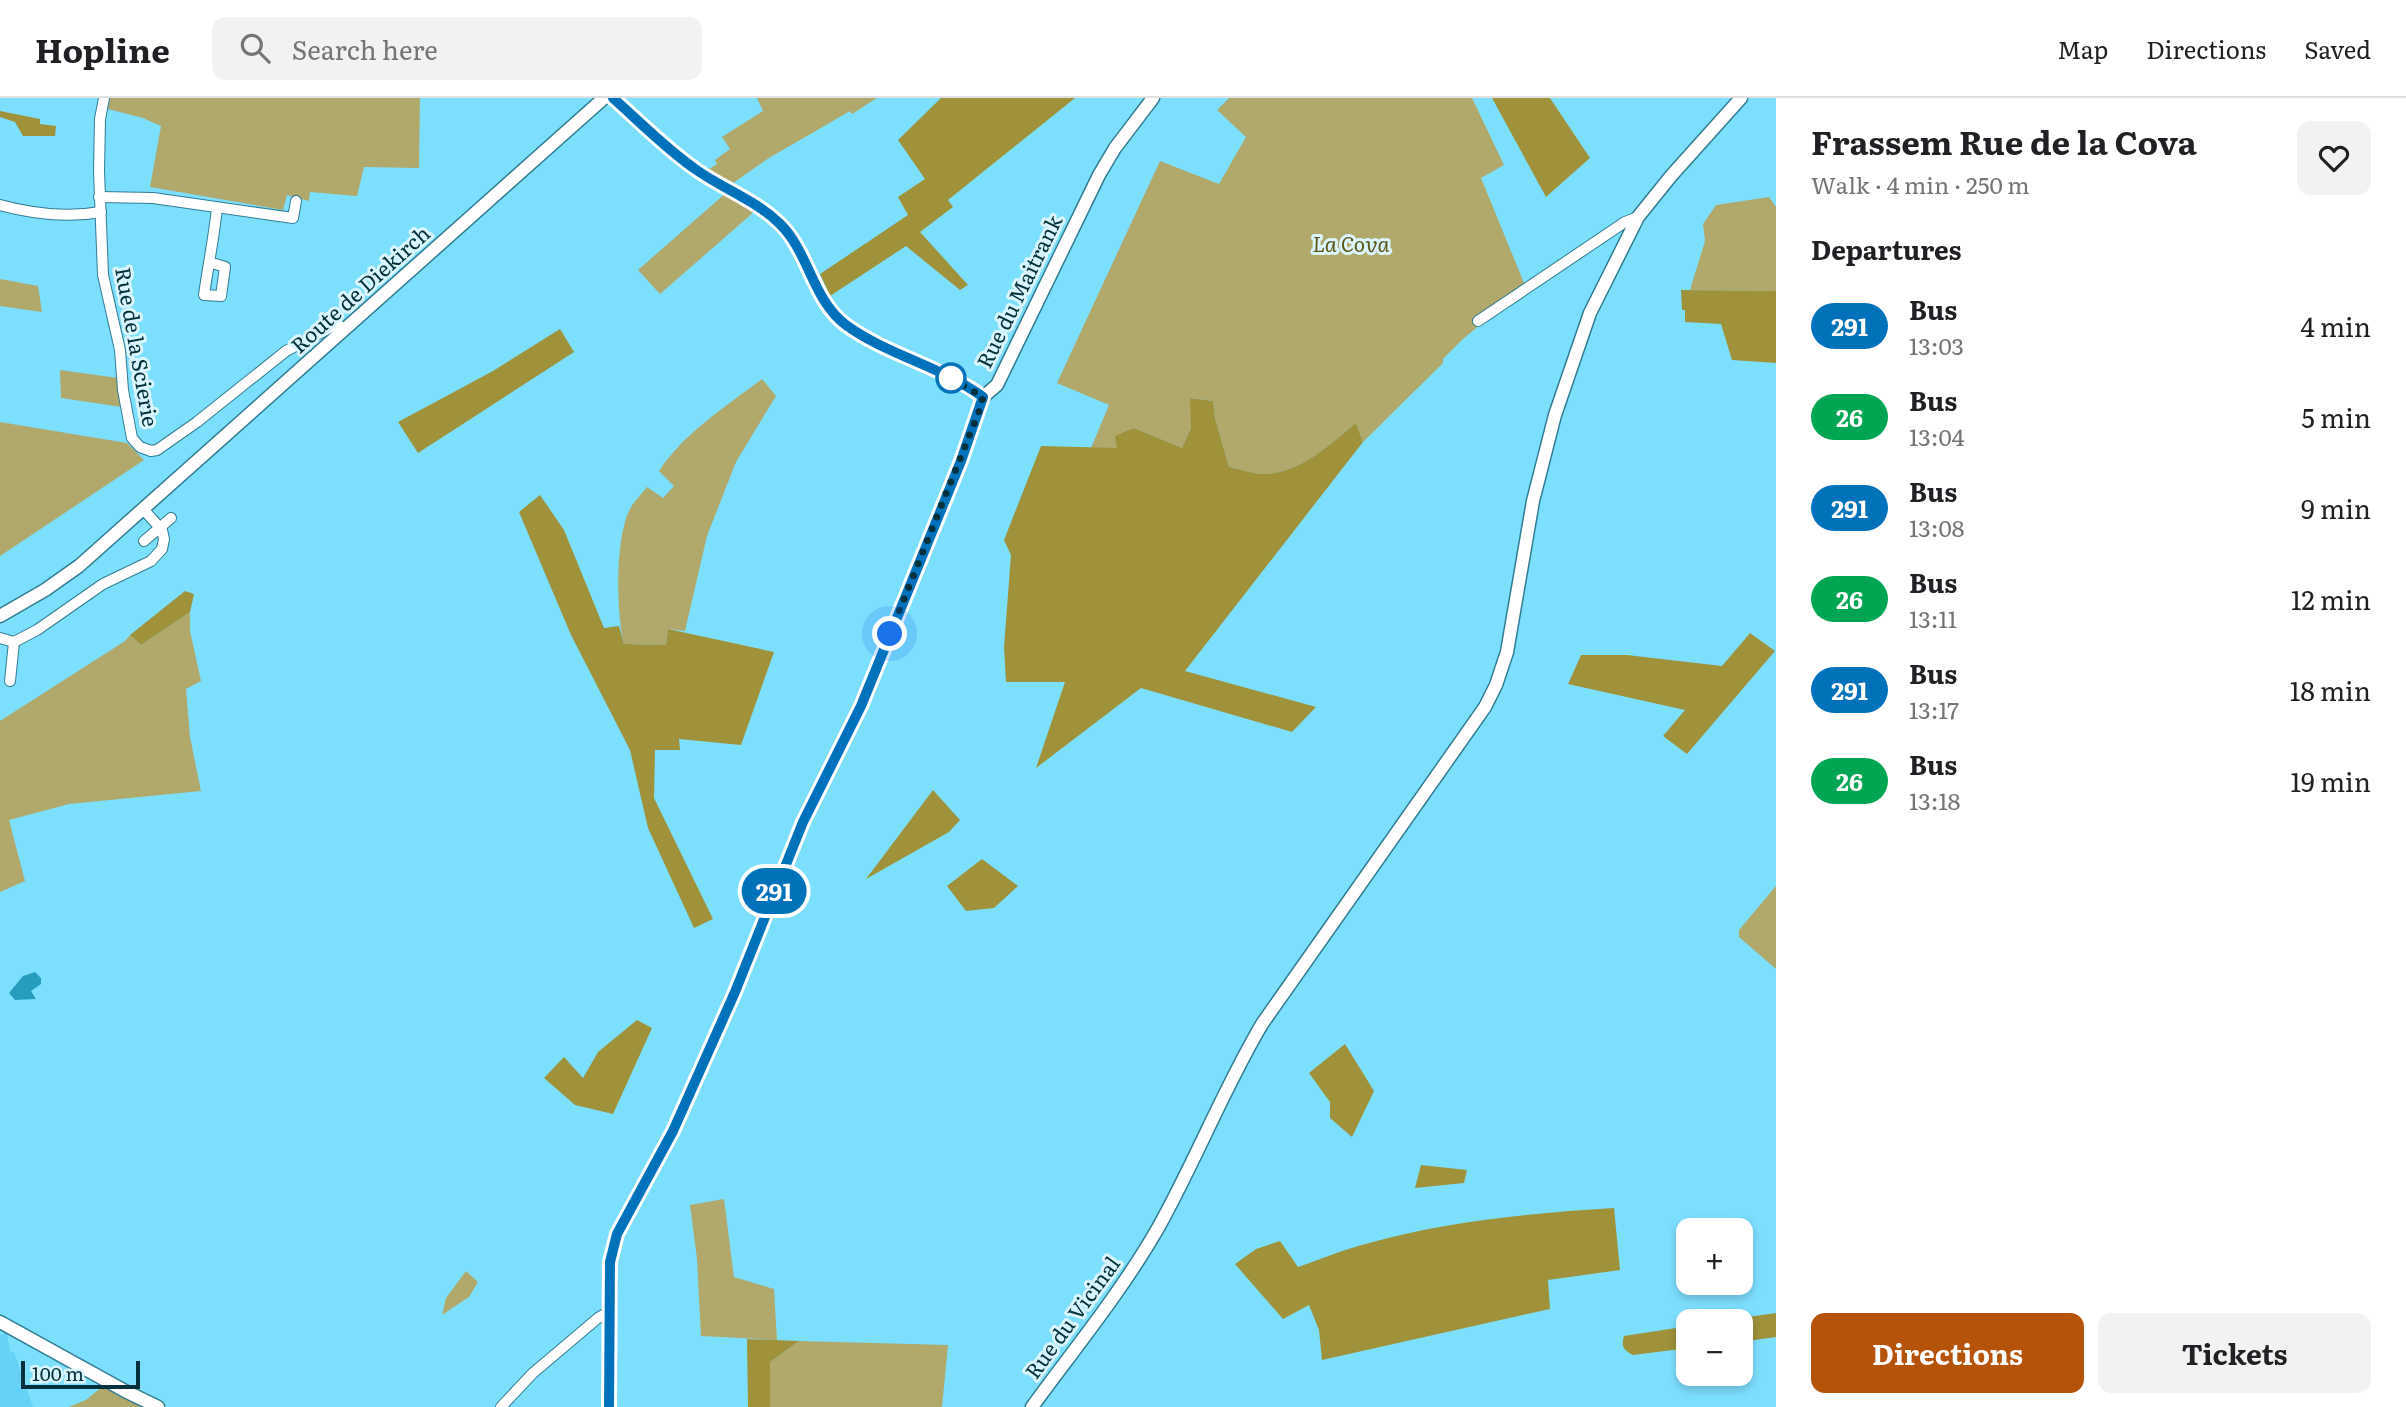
<!DOCTYPE html>
<meta charset="utf-8">
<style>
body{margin:0;font-family:Literata,serif;background:#f2f2f2;color:#202124;height:100vh;display:flex;flex-direction:column;font-size:26px;white-space:nowrap}
*{box-sizing:border-box;margin:0}
p{font-size:23px;color:#757577}
.icon{flex:none;width:38px;height:38px;fill:none;stroke:currentColor;stroke-width:2;stroke-linecap:round;stroke-linejoin:round}
.map{position:relative;flex:1;overflow:hidden}
.side{display:flex;flex-direction:column;background:#fff;width:630px}
.side>*{flex:none}
.badge{padding:0 14px;border-radius:23px;font-size:24px;line-height:46px}
.buttons{position:absolute;left:1676px;top:1120px;display:grid;gap:14px}
.buttons a{display:grid;place-items:center;width:77px;height:77px;border-radius:14px;background:#fff;box-shadow:0 4px 10px #0003;font-size:35px}
.scale{position:absolute;left:21px;bottom:18px;width:119px;box-sizing:border-box;padding-left:7px;border:4px solid #02303c;border-top:0;font-size:19px;line-height:24px;white-space:nowrap;color:#02303c;-webkit-text-stroke:5px #dbf5ff;paint-order:stroke}
.you{position:absolute;width:35px;height:35px;margin:-18px;border:5px solid #fff;border-radius:50%;background:#1a73e8;box-shadow:0 0 0 10px #1a73e833}
.map>.badge{position:absolute;translate:-50% -50%;box-shadow:0 0 0 4px #fff}
h2{padding:0 35px;font-size:26px;line-height:63px}
.round{display:grid;place-items:center;flex:none;width:74px;height:74px;border-radius:14px;background:#f2f2f2}
.overview{display:flex;align-items:center;justify-content:space-between;height:119px;padding:0 35px}
h1{font-size:33px;font-weight:700;line-height:52px}
.primary-button{display:flex;gap:14px;margin-top:auto;padding:14px 35px}
.primary-button a{flex:1;height:80px;border-radius:14px;background:#b45309;color:#fff;font-size:28px;font-weight:700;line-height:80px;text-align:center}
.primary-button a+a{background:#f2f2f2;color:#202124}
ul{padding:0;list-style:none}
li{display:flex;align-items:center;gap:21px;height:91px;padding:0 35px}
li div{flex:1}
li b{display:block;font-size:26px}
li em{font-style:normal}
li .badge{min-width:77px;font-weight:700;text-align:center}
header{display:flex;align-items:center;gap:42px;box-sizing:border-box;height:98px;padding:0 35px;background:#fff;border-bottom:2px solid #e0e0e0}
header strong{font-size:33px}
nav{display:flex;gap:38px;margin-inline-start:auto;font-size:24px}
.search{width:490px;height:63px;background:#f2f2f2;display:flex;align-items:center;gap:18px;box-sizing:border-box;padding:0 24px;border-radius:14px;color:#757577;font-size:26px}
main{display:flex;flex:1;min-height:0}
.map>svg:first-child{display:block}
.built{fill:#64d3f5}
.green{fill:#b1a86c}
.forest{fill:#9f923b}
.water{fill:#279dbd}
.lines{fill:none;stroke-linecap:round;stroke-linejoin:round}
.street-casing{stroke:#307c93;stroke-width:12}
.secondary-casing{stroke:#307c93;stroke-width:15}
.street{stroke:#fff;stroke-width:10}
.secondary{stroke:#fff;stroke-width:12}
.line-casing{stroke:#fff;stroke-width:16}
.line{stroke:#0072bc;stroke-width:10}
.walk{stroke:#02303c;stroke-width:7;stroke-dasharray:0 12.6}
.stop-dot{fill:#fff;stroke:#0072bc;stroke-width:3.5}
.labels{text-anchor:middle;stroke-width:6;stroke-linejoin:round;paint-order:stroke}
.park-label{font-size:21px;font-style:italic;fill:#5f5615;stroke:#dbf5ff}
.street-label{font-size:21px;fill:#02303c;stroke:#dbf5ff}
</style>
<header>
<strong>Hopline</strong>
<div class="search"><svg class="icon" aria-label="search" viewBox="0 0 24 24"><circle cx="10" cy="10" r="6"/><path d="M15 15l6 6"/></svg>Search here</div>
<nav><a>Map</a><a>Directions</a><a>Saved</a></nav>
</header>
<main>
<div class="map">
<svg width="1776" height="1309" viewBox="0 0 1776 1309">
<rect width="100%" height="100%" fill="#7ddffe"/>
<!-- built -->
<path class="built" d="M7,1235L10,1254H14L33,1309H0V1237Z"/>
<!-- green -->
<g class="green">
<path d="M110,0H420L419,70L364,69L357,98L310,94L309,103L287,97L283,112L150,89L161,28L143,20L108,11Z"/>
<path d="M757,0H877L852,16L850,13L769,60L733,85L708,72L717,66L715,62L730,51L722,39L763,13Z"/>
<path d="M1229,0H1472L1504,67L1481,80L1524,185L1510,195L1504,207L1463,241L1443,261V265L1363,344L1356,325C1329,347 1299,377 1261,376C1251,375 1239,371 1229,369L1215,320L1213,303L1191,300V330L1182,350L1134,330L1117,350H1091L1109,307L1057,285L1160,63L1219,86L1246,39L1217,12Z"/>
<path d="M727,94L755,113L660,196L638,172Z"/>
<path d="M1769,99L1776,109V193L1690,192L1705,143L1703,126L1716,107Z"/>
<path d="M0,181L38,188L42,214L0,208Z"/>
<path d="M60,272L118,280L122,309L61,300Z"/>
<path d="M762,281L776,298L736,364L707,438L685,533L668,531L666,547L624,546C616,515 615,439 630,411C634,403 642,396 647,389L663,400L674,388L659,373C685,334 725,309 762,281Z"/>
<path d="M0,324L127,345L144,362L0,458Z"/>
<path d="M190,514V533L201,583L186,591L190,639L201,693L69,706L9,722L25,783L0,794V623L125,543L130,537L141,547Z"/>
<path d="M1776,788V871L1739,839V832Z"/>
<path d="M724,1101L734,1179L774,1191L777,1242L701,1238L697,1161L690,1107Z"/>
<path d="M466,1173L478,1184L469,1199L442,1217L446,1200Z"/>
<path d="M799,1243L948,1247L942,1309H770V1264Z"/>
<path d="M108,1284L148,1309H69L86,1302Z"/>
</g>
<!-- forest -->
<g class="forest">
<path d="M941,0H1075L948,102L953,109L920,134L968,187L960,192L906,148L830,198L820,176L908,117L898,99L925,81L898,42Z"/>
<path d="M1492,0H1550L1590,60L1546,99Z"/>
<path d="M0,13L40,21V26L56,28L55,38H23L15,24L0,19Z"/>
<path d="M1681,192L1776,193V265L1732,262L1721,226L1685,224V212H1682Z"/>
<path d="M560,231L574,254L418,355L398,324L493,273Z"/>
<path d="M1190,300L1213,303L1215,320L1229,369C1239,371 1251,375 1261,376C1299,377 1329,347 1356,325L1363,344L1185,573L1316,609L1292,634L1141,590L1036,670L1065,584H1006L1004,549L1011,457L1004,442L1041,348L1117,350L1115,338L1134,330L1182,350L1191,330Z"/>
<path d="M540,397L564,432L604,530L619,528L624,546L666,547L668,531L774,554L741,647L679,641L680,652H655L654,700L713,821L694,830L648,730L630,652L571,537L519,414Z"/>
<path d="M185,493L194,496L190,514L141,547L130,537Z"/>
<path d="M1750,535L1775,553L1687,656L1663,638L1685,612L1568,586L1581,557H1627L1722,568Z"/>
<path d="M933,692L960,722L949,734L866,781Z"/>
<path d="M982,761L1018,788L994,810L966,813L947,788Z"/>
<path d="M637,922L652,930L613,1016L575,1007L544,980L564,959L583,980L598,954Z"/>
<path d="M1345,946L1374,993L1352,1039L1330,1020V1004L1309,975Z"/>
<path d="M1421,1067L1467,1072L1464,1085L1415,1090Z"/>
<path d="M1614,1110L1620,1172L1548,1182L1550,1211L1322,1262L1319,1232L1309,1207L1283,1221L1235,1166L1256,1151L1280,1143L1298,1169C1321,1161 1345,1151 1369,1145C1448,1123 1533,1115 1614,1110Z"/>
<path d="M1776,1215V1239L1741,1244V1223H1720Z"/>
<path d="M1689,1228V1250L1633,1257C1623,1252 1621,1248 1624,1238Z"/>
<path d="M747,1241L799,1243L770,1264V1309H748Z"/>
</g>
<!-- water -->
<path class="water" d="M35,874L41,880V886L31,893L36,901L15,902L9,895L23,878Z"/>
<g class="lines">
<!-- street casing -->
<g class="street-casing">
<g id="street">
<path d="M104,0L100,21L99,73L103,177L120,252L123,292L132,340L140,349L151,353L157,352L197,324L286,253L337,226L345,231"/>
<path d="M613,0C640,24 667,52 698,73C724,91 755,103 779,125C809,153 812,202 846,227C887,257 941,268 983,299"/>
<path d="M99,99L153,100L293,120L296,103"/>
<path d="M0,107C33,116 67,120 101,114"/>
<path d="M209,164L225,169L221,198L204,197C208,168 214,139 217,110"/>
<path d="M1478,223L1625,124L1638,119"/>
<path d="M144,443L171,420"/>
<path d="M0,540L14,544"/>
<path d="M10,583L14,544L37,532L103,486L151,463L162,451L164,441L162,432L143,411"/>
<path d="M501,1309L533,1275L598,1220L610,1213"/>
</g>
</g>
<!-- secondary casing -->
<g class="secondary-casing">
<g id="secondary">
<path d="M0,518L45,492L79,468L604,0"/>
<path d="M0,1224L125,1293L158,1309"/>
<path d="M609,1309L610,1164L617,1136L675,1029L735,894L803,724L861,608L961,363L983,299L997,287L1099,77L1115,50L1153,0"/>
<path d="M1032,1309C1075,1250 1122,1193 1158,1130C1195,1064 1223,992 1262,926L1485,609L1496,587L1507,554L1533,403L1555,317L1590,215L1638,119L1671,78L1741,0"/>
</g>
</g>
<!-- street -->
<use href="#street" class="street"/>
<!-- secondary -->
<use href="#secondary" class="secondary"/>
</g>
<g class="lines">
<!-- line casing -->
<g class="line-casing">
<path id="line" d="M609,1309L610,1164L617,1136L673,1033L735,894L803,724L861,608L961,363L983,299C941,268 887,257 846,227C812,202 809,153 779,125C755,102 724,91 698,73C667,52 640,24 613,0"/>
</g>
<!-- line -->
<use href="#line" class="line"/>
<!-- walk -->
<path class="walk" d="M890,536L980,311L983,299L951,280"/>
</g>
<!-- markers -->
<circle class="stop-dot" cx="951" cy="280" r="14"/>
<g class="labels">
<!-- park labels -->
<g class="park-label">
<text x="1351" y="154">La Cova</text>
</g>
<!-- street labels -->
<g class="street-label">
<text transform="translate(361 192) rotate(-42)" y="7">Route de Diekirch</text>
<text transform="translate(1020 194) rotate(-64)" y="7">Rue du Maitrank</text>
<text transform="translate(136 249) rotate(80)" y="7">Rue de la Scierie</text>
<text transform="translate(1073 1220) rotate(-54)" y="7">Rue du Vicinal</text>
</g>
</g>
</svg>
<div class="buttons">
<a>+</a>
<a>−</a>
</div>
<div class="scale">100 m</div>
<div class="you" style="left:890px;top:536px"></div>
<b class="badge" style="left:774px;top:793px;background:#0072bc;color:#fff">291</b>
</div>
<section class="side">
<div class="overview"><div><h1>Frassem Rue de la Cova</h1><p>Walk · 4 min · 250 m</p></div><a class="round"><svg class="icon" aria-label="heart" viewBox="0 0 24 24"><path d="M12 20l-8-8c-3-5 5-10 8-4 3-6 11-1 8 4z"/></svg></a></div>
<h2>Departures</h2>
<ul>
<li><span class="badge" style="background:#0072bc;color:#fff">291</span><div><b>Bus</b><p>13:03</p></div><em>4 min</em></li>
<li><span class="badge" style="background:#00a651;color:#fff">26</span><div><b>Bus</b><p>13:04</p></div><em>5 min</em></li>
<li><span class="badge" style="background:#0072bc;color:#fff">291</span><div><b>Bus</b><p>13:08</p></div><em>9 min</em></li>
<li><span class="badge" style="background:#00a651;color:#fff">26</span><div><b>Bus</b><p>13:11</p></div><em>12 min</em></li>
<li><span class="badge" style="background:#0072bc;color:#fff">291</span><div><b>Bus</b><p>13:17</p></div><em>18 min</em></li>
<li><span class="badge" style="background:#00a651;color:#fff">26</span><div><b>Bus</b><p>13:18</p></div><em>19 min</em></li>
</ul>
<div class="primary-button"><a>Directions</a><a>Tickets</a></div>
</section>
</main>
